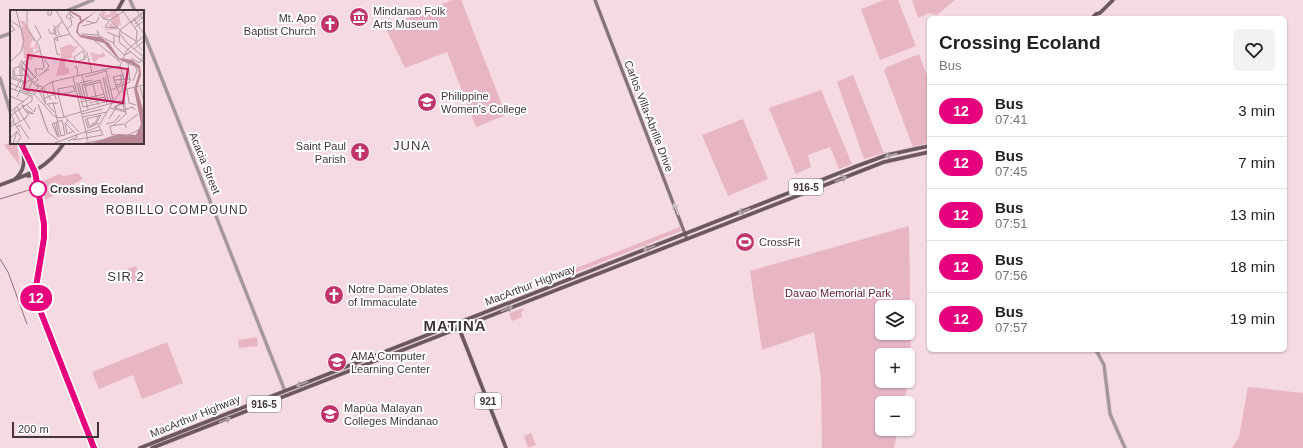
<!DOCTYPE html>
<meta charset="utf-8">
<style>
body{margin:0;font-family:Helvetica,sans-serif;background:#f2f2f2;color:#222;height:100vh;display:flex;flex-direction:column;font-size:15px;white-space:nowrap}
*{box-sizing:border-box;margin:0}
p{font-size:13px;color:#767676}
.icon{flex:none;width:22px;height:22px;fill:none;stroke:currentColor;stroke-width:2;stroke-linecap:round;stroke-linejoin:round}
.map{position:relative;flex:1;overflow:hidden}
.panel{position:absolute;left:927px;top:16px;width:360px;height:336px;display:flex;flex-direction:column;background:#fff;border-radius:6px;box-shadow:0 1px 3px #0004}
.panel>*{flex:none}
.badge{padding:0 8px;border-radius:13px;font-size:14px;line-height:26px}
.controls{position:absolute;left:875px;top:300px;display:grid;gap:8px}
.controls a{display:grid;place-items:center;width:40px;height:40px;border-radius:6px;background:#fff;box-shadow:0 1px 3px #0004;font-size:20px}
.scale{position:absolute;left:12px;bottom:10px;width:87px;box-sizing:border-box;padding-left:4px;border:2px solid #41373a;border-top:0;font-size:11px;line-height:14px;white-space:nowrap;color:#41373a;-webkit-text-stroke:3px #fff;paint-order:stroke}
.map>.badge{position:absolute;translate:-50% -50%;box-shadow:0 0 0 2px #fff}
.round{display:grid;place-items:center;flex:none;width:42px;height:42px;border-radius:6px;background:#f2f2f2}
.head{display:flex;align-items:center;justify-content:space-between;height:68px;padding:0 12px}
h1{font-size:19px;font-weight:700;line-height:30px}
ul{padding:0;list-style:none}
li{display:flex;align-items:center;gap:12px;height:52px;padding:0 12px;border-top:1px solid #e0e0e0}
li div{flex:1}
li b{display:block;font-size:15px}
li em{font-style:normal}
li .badge{min-width:44px;font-weight:700;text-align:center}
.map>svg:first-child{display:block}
.green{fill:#e8b5c3;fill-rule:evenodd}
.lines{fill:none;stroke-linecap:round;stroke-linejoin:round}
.stream{stroke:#976f7a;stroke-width:1}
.tertiary-casing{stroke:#d1bac0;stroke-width:4}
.secondary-casing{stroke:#d1bac0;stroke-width:4}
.primary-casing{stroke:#d1bac0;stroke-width:4.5}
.tertiary{stroke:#a29799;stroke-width:3}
.secondary{stroke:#827276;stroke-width:3}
.primary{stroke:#6b585d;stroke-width:3.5}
.oneway{stroke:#aea3a6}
.oneway2{stroke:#cdc7c8}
.line-casing{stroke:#fff;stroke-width:9}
.line{stroke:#e6007e;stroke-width:6}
.stop-dot{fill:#fff;stroke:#e6007e;stroke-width:2}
.labels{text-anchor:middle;stroke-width:4;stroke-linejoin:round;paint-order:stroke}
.shield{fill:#fff;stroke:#7a7375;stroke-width:1}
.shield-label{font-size:10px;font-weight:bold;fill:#41373a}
.poi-label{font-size:11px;fill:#41373a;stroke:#fff;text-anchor:start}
.street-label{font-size:11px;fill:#41373a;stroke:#fff}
.stop-label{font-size:11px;font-weight:bold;fill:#41373a;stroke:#fff;text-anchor:start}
.park-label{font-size:11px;fill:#5c1a33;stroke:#fff}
.neighbourhood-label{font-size:12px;letter-spacing:1px;fill:#41373a;stroke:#fff}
.quarter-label{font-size:13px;letter-spacing:1px;fill:#41373a;stroke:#fff}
.district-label{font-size:15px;font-weight:bold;letter-spacing:1px;fill:#41373a;stroke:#fff}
.inset-river{fill:none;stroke:#bc8795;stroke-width:2}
.inset-road{fill:none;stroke:#ad999e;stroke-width:1}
.view{fill:#c2185b;fill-opacity:0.15;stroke:#c2185b;stroke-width:2}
.inset-edge{fill:none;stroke:#41373a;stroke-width:2}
</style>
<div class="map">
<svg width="1303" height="448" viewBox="0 0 1303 448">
<rect width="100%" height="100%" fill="#f5dbe1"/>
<!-- green -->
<g class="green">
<path d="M452,0H461L462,2L506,115L476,127L447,52L405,68L385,27Z"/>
<path d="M884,0H898L916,46L880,60L861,9Z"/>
<path d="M912,0H955L937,15L929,13L918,18Z"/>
<path d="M919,54L929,81V143L913,147L884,70L887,67Z"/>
<path d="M853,75L884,153L864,159L837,82Z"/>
<path d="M821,90L852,164L839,169L830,147L808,155L811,167L796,174L769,108Z"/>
<path d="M743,119L768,179L728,196L702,135Z"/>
<path d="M11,142V143H17L20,166L4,145Z"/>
<path d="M78,173L83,179L45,200L41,182L59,174L64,176Z"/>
<path d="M909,226L911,364L904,403H882V429H898L894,448H822L821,379L814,332L762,350L750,271ZM882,307H908V333H882ZM882,355H908V381H882Z"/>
<path d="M680,227L681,231L572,274L571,270Z"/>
<path d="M136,266L141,280L132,283L127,269Z"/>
<path d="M523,308L524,309L521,313L522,317L512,321L510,316V313Z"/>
<path d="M257,337L258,346L239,348L238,340Z"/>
<path d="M167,342L183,383L142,399L133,375L99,389L92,372Z"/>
<path d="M1248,387L1303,393V448H1232L1239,437Z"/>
<path d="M531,433L536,445L528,448L524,436Z"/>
</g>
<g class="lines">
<!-- stream -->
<g class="stream">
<path d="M0,199L29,190"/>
<path d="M0,259L8,272L27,324"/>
</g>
<!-- tertiary casing -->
<g class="tertiary-casing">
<g id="tertiary">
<path d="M130,0L135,11"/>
<path d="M66,11L93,0"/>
<path d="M143,31L285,391"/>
<path d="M0,37L11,33"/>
<path d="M0,78L11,114"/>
<path d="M21,143L35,172"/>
<path d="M1096,350L1104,365L1110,414L1125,448"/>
</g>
</g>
<!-- secondary casing -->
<g class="secondary-casing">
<g id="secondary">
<path d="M595,0L687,239"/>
<path d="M35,172L45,230L43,247L36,287L38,305L94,448"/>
</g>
</g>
<!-- primary casing -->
<g class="primary-casing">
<g id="primary">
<path d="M117,11L123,0"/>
<path d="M1092,18L1096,14L1100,13L1113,0"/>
<path d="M28,176L33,175L36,177"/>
<path d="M15,179C26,170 24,160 23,147"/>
<path d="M0,185C28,175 47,169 64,143"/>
<path d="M457,323L506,448"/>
<path d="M140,448L857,166L887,155L929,146"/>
<path d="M152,448L884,162L929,152"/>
</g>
</g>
<!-- tertiary -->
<use href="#tertiary" class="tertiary"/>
<!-- secondary -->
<use href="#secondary" class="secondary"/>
<!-- primary -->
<use href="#primary" class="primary"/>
</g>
<!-- one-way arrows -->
<defs><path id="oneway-shaft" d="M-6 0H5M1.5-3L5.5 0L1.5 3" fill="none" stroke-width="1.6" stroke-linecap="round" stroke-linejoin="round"/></defs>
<g class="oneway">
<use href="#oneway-shaft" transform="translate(891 155) rotate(167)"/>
<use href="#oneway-shaft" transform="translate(841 179) rotate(-21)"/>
<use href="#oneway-shaft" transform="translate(744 211) rotate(158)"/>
<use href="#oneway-shaft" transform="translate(649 248) rotate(159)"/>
<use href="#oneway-shaft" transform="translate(507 309) rotate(-22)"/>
<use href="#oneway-shaft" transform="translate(302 384) rotate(159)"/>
<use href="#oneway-shaft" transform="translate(225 420) rotate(-22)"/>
</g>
<use class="oneway2" href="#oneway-shaft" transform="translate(676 209) rotate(-111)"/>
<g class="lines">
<!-- line casing -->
<g class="line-casing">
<path id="line" d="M21,143L35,172L44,224V238L36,287L38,305L94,448"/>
</g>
<!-- line -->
<use href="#line" class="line"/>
</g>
<!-- icons -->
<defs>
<g id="museum-disc" transform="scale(1)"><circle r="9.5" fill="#bf346b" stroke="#fff"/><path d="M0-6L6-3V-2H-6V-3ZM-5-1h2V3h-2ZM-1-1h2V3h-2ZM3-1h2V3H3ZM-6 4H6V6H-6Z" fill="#fff"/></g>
<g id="church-disc" transform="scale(1)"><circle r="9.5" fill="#bf346b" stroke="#fff"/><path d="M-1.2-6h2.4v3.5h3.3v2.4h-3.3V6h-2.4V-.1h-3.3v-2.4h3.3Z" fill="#fff"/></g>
<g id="university-disc" transform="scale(1)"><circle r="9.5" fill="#bf346b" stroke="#fff"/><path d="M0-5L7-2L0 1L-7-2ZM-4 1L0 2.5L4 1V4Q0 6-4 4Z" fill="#fff"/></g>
<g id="stadium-disc" transform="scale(1)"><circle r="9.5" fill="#bf346b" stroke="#fff"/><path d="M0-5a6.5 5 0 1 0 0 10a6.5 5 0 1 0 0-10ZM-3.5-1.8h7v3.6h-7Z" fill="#fff"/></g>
</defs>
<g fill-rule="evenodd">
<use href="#museum-disc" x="359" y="17"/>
<use href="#church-disc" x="330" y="24"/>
<use href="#university-disc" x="427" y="102"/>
<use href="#church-disc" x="360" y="152"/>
<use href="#stadium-disc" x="745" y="242"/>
<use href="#church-disc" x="334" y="295"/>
<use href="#university-disc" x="337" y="362"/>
<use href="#university-disc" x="330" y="414"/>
</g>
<!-- markers -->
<circle class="stop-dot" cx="38" cy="189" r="8"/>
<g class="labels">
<!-- shield labels -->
<g class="shield">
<rect x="789" y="179" width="34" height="16" rx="3"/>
<rect x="475" y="393" width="26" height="16" rx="3"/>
<rect x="247" y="396" width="34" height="16" rx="3"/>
</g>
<g class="shield-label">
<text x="806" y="191">916-5</text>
<text x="488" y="405">921</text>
<text x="264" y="408">916-5</text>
</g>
<!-- poi labels -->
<g class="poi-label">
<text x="373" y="15">Mindanao Folk<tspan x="373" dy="13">Arts Museum</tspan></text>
<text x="316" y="22" text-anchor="end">Mt. Apo<tspan x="316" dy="13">Baptist Church</tspan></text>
<text x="441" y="100">Philippine<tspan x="441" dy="13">Women's College</tspan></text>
<text x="346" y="150" text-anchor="end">Saint Paul<tspan x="346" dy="13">Parish</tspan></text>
<text x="759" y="246">CrossFit</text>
<text x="348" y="293">Notre Dame Oblates<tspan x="348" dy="13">of Immaculate</tspan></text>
<text x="351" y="360">AMA Computer<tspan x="351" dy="13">Learning Center</tspan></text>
<text x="344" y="412">Mapúa Malayan<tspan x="344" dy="13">Colleges Mindanao</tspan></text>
</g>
<!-- street labels -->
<g class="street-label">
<text transform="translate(649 116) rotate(69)" y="4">Carlos Villa-Abrille Drive</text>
<text transform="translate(205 163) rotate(68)" y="4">Acacia Street</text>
<text transform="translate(530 285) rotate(-21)" y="4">MacArthur Highway</text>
<text transform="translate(195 416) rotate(-22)" y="4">MacArthur Highway</text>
</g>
<!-- stop labels -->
<g class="stop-label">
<text x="50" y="193">Crossing Ecoland</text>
</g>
<!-- park labels -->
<g class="park-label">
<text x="838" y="297">Davao Memorial Park</text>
</g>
<!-- neighbourhood labels -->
<g class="neighbourhood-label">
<text x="177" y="214">ROBILLO COMPOUND</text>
</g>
<!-- quarter labels -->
<g class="quarter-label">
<text x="412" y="150">JUNA</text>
<text x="126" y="281">SIR 2</text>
</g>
<!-- district labels -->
<g class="district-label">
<text x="455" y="331">MATINA</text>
</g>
</g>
<!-- overview -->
<g transform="translate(10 10)">
<rect width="134" height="134" fill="#f5dbe1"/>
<path d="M96,0H105L109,5L111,15L108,16V19L96,20L92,17L93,15V18L99,19L100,12L104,16L101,7L94,9L90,3L93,1L96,2L94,5L100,4L101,2ZM10,11H14L24,28L25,32L22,30L20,37L24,38L25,34H28L26,36L29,38L23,39V45L28,39L31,42L26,43L22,50L14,48L11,17L13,16ZM60,34L64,37L69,35L62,44L63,48L55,49V57L59,58V64L46,66L51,46L50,38ZM92,40L95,45V47L89,48L84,53L80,42L90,45L93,43Z" fill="#e8b5c3"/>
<path d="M88,0L69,15L68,22L70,25L90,27L99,33L109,48L122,50L130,56L131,65L127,78L134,103V134H79L108,124L126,125L131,114L124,79L129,63L128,58L108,49L94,33L70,27L66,22L68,13Z" fill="#bc8795"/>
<path class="inset-river" d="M58,0L70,7L71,11"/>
<path class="inset-road" d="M17,0V18L29,36L34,56L33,59H25L27,65L23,69M38,0V5H41L42,0M46,0L61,26L77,43L82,63M112,0L127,21M116,0L100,10L110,20L109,32L134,53M126,0L134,10M89,4L94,9L100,10M60,9L56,7L59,3L64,8M124,9L134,24M0,10L10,17M76,11L86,13L89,7M99,11L95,17L108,18M121,13L134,3M125,14L134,6M25,15L31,27L27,32M50,16L47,19L51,27M72,16L84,13M124,18L134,11M38,19L41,24L46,23L44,15M57,19L62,15L60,3M87,20L89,26L104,33M110,20L134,1M110,21L126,31M127,21L126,33L132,40M0,22L5,20L0,14M97,22L109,27M44,23V19L53,11M44,24L47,25L48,31L45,29M71,24L88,25M110,24L118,34L134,47M104,25V35L114,45L121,42M84,30L110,52M124,39L134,31M50,45L47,44L44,28L60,24M121,48L129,53L134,46M11,50L28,70L24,73M0,52L11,42L14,31L6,0M66,52L64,47L73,41L76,48M66,52L75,49L74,46M118,52L125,55L127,61L123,71M13,53L25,68M10,56L3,59V67L16,72L23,69M12,56L25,75M110,56L114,69L112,79M64,57H67L68,66M12,58L22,72L16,84M4,60L5,66L17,65M96,60L103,90M34,62L39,56L34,49M72,65L78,88L94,84M10,66V53L13,51M28,66L39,59M63,67L78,131M75,67L96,61M93,67L98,91M95,67L101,91M1,68L17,74M104,70L121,69M42,72L46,89M0,73L20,82L23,79M67,73L73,97L103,90M69,73L73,89H76M70,73L82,70M83,74L88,95M25,75L33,77L41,90M105,75L111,74V65M63,76L65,81L49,85L48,79ZM75,76L91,72M130,77L134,93M0,78L21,86L41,72L110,56L117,40L134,26M32,78L36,95M117,79L119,93L126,95M5,80L12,67V54L16,51M10,80L21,84L28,78V73M101,80L120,72L118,52M29,81L35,93M109,83L103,67L112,65M24,84L44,106L50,108L102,93L112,80L134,75M48,84L54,107M0,86L14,92M7,87L14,71M35,88L48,83M43,92L51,126M71,92L95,87M79,93L95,89M103,93L115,90M28,94L38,122L48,130M17,95L24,102L26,97M29,96L38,122M7,97L20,119M100,98L116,102M6,99L4,101L10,111M14,99L24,104L16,102L12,95L15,96M78,99L72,75L90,70L97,94M114,100L113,92L104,97L112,100H114L116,99L120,98L123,97L125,100M0,102L20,86M44,102L37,94L48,93M72,104L93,99M1,105L22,91V86M55,107L69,122M73,107L97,102M77,108L79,116H81L86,114L91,105M75,109L78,118L89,113M76,109L91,105M99,109L107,96L116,93M58,110L55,114L57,124L64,121M3,111L10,122M46,112L49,127M44,113L48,127M55,113L65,123M81,114L85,113L89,105M96,114L104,112L110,105M0,115L4,110L0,104M104,115L116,104L113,81M100,116L114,114M100,116L102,125L105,124M0,117L16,108L19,102M6,117L10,115L19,129M116,118L115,114L128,104M76,123L91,120M50,126L55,125L52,110M48,127L42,114L52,110M0,129L7,121L11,127L6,134M63,130L93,125L89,116M58,131L67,127L66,124M75,133L119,125L134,117M3,134L7,121M42,134L88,117L103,92"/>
<path class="view" d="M18,45L118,59L113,93L14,79Z"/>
<rect width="134" height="134" class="inset-edge"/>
</g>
</svg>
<div class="controls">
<a><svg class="icon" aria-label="layers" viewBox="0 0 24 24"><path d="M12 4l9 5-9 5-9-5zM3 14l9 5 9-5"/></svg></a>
<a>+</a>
<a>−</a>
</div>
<div class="scale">200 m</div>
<b class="badge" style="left:36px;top:298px;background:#e6007e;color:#fff">12</b>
<section class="panel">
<div class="head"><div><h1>Crossing Ecoland</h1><p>Bus</p></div><a class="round"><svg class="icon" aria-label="heart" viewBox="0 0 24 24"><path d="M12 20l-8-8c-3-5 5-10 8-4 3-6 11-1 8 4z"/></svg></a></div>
<ul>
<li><span class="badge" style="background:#e6007e;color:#fff">12</span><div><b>Bus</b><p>07:41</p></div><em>3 min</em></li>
<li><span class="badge" style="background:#e6007e;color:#fff">12</span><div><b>Bus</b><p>07:45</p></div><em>7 min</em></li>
<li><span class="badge" style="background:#e6007e;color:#fff">12</span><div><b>Bus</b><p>07:51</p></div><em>13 min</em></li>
<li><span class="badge" style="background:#e6007e;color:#fff">12</span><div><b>Bus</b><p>07:56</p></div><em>18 min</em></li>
<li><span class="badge" style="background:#e6007e;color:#fff">12</span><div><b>Bus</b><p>07:57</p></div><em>19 min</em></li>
</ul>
</section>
</div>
